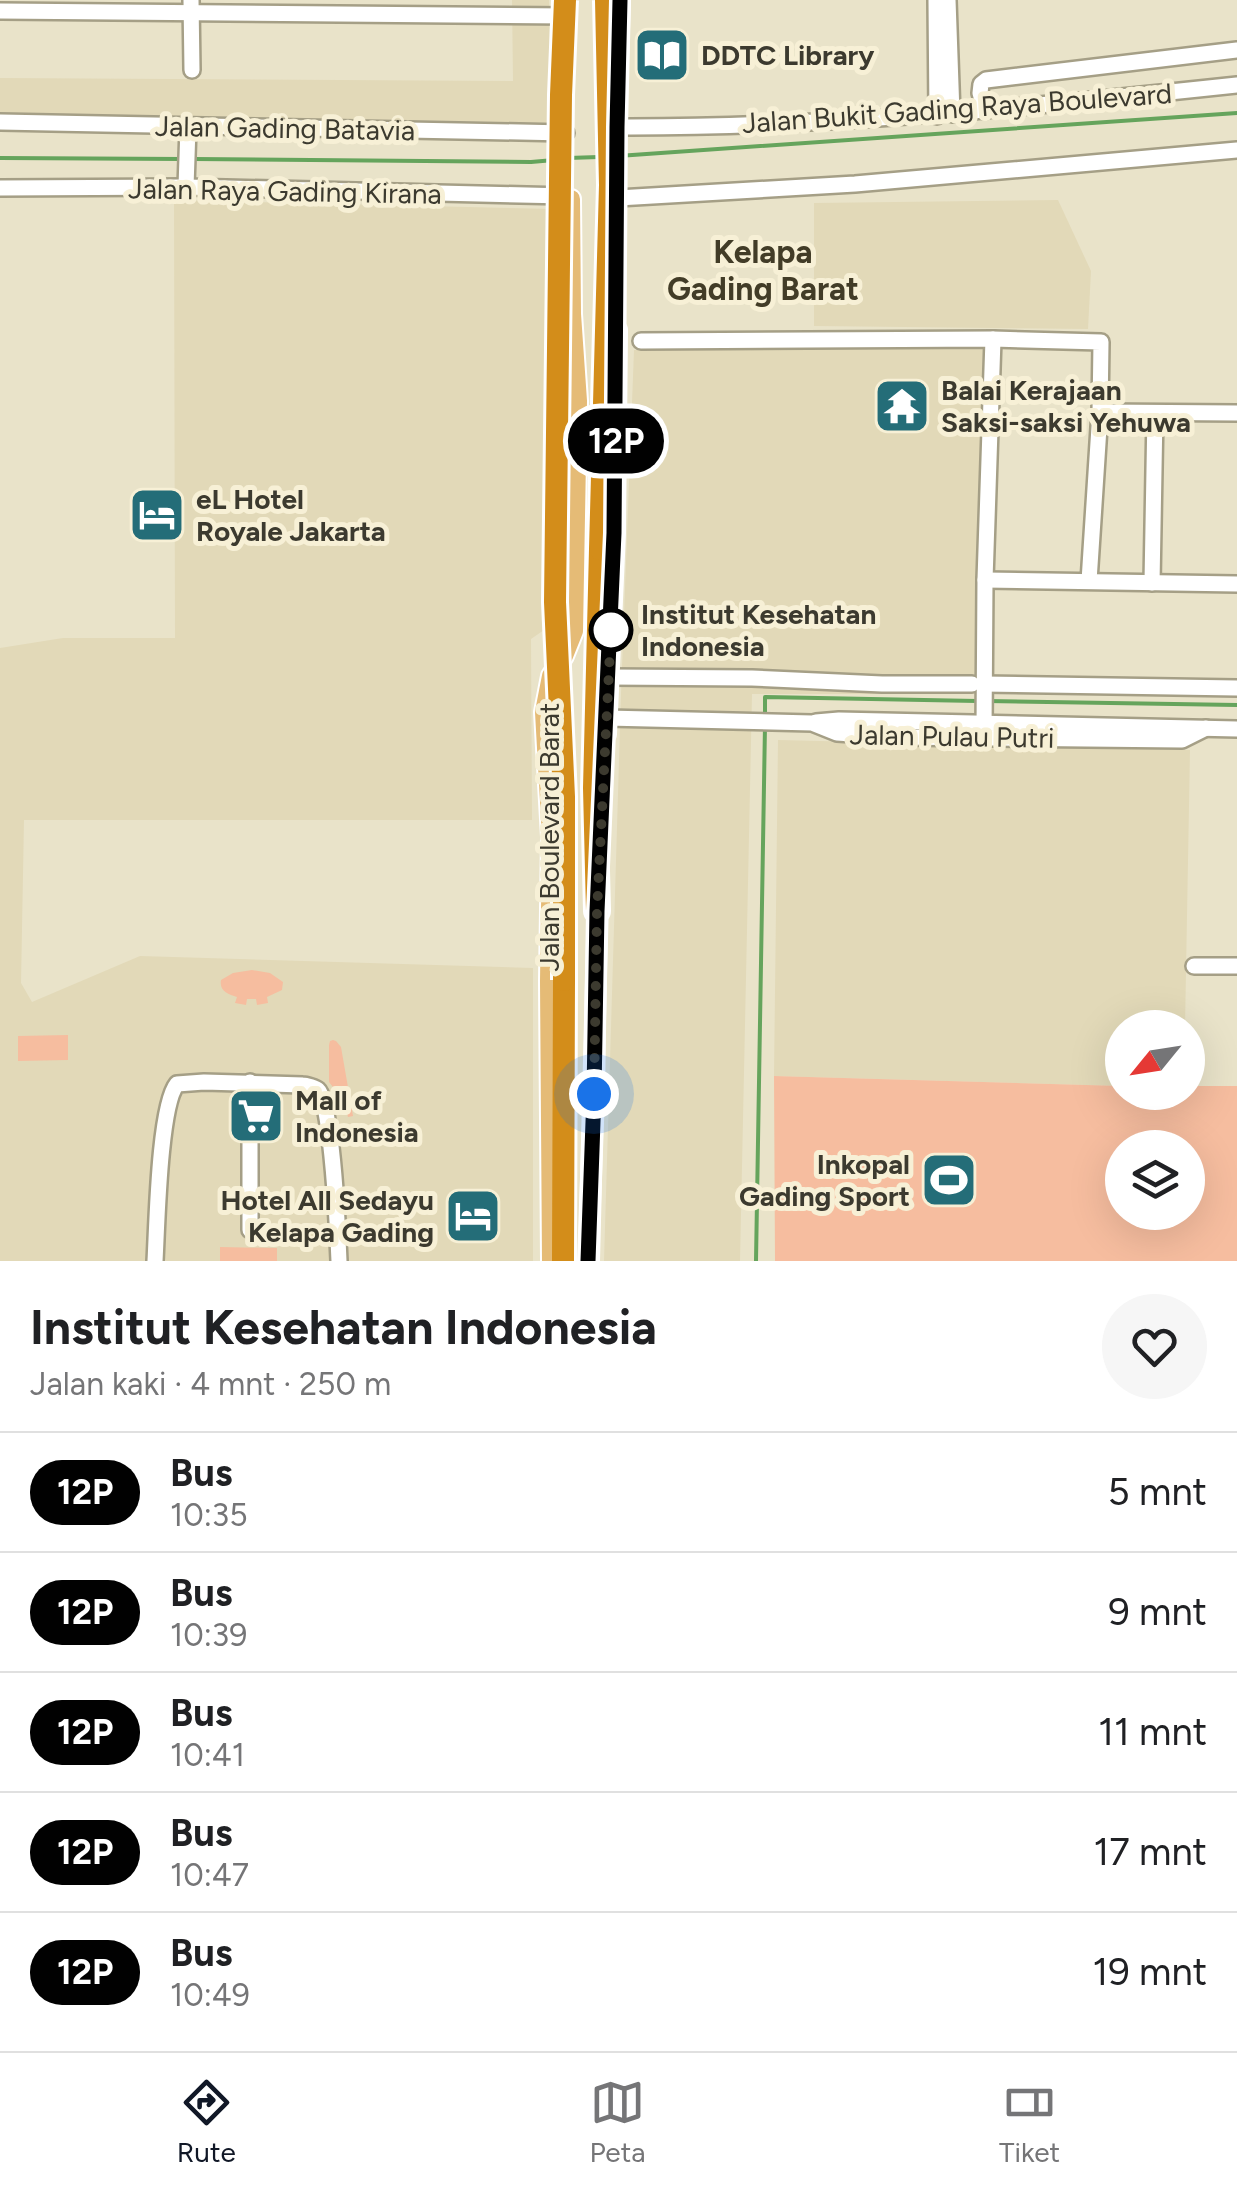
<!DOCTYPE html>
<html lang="id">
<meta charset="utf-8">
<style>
body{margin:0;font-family:Figtree,sans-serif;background:#f6f6f6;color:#202124;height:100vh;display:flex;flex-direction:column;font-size:38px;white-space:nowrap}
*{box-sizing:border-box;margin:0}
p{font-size:32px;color:#757577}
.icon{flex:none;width:55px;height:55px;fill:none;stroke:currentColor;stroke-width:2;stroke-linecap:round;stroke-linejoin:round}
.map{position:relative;height:1261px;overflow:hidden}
.sheet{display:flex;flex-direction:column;background:#fff;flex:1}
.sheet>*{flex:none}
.badge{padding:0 20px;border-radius:32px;font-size:35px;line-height:65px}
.needle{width:65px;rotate:240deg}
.controls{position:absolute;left:1105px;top:1010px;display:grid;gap:20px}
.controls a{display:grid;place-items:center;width:100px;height:100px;border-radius:50%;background:#fff;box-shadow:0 10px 40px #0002;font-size:50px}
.you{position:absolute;width:50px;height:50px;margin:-25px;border:8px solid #fff;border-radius:50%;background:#1a73e8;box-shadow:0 0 0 15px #1a73e833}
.map>.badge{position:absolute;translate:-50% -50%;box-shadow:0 0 0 5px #fff}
.round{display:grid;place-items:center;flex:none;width:105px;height:105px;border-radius:52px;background:#f6f6f6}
.head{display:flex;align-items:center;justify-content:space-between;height:170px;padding:0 30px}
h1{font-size:48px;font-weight:700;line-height:75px}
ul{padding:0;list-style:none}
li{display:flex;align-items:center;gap:30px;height:120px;padding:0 30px;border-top:2px solid #e0e0e0}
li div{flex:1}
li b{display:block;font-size:38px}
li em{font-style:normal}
li .badge{min-width:110px;font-weight:700;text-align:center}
.menu{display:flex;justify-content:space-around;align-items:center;height:140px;border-top:2px solid #e0e0e0;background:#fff;font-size:28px;color:#757577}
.menu a{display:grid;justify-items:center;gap:5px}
.menu .on{color:#111827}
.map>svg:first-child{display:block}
.built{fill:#e2d9b8}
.green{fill:#f6bd9f;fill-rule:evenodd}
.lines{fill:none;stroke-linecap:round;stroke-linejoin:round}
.stream{stroke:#65a45c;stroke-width:4}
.minor-casing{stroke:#a59f86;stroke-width:20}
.major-casing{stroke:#fff;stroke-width:22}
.highway-casing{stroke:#fff;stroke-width:28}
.minor{stroke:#fff;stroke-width:15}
.major{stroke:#e5bb76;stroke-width:18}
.highway{stroke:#d38d1a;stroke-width:22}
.highway-bridge-casing{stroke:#fff;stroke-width:28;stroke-linecap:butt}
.highway-bridge{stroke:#d38d1a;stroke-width:22}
.line-casing{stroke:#fff;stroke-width:22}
.line{stroke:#010101;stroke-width:15}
.walk{stroke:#3c3a2f;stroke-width:10;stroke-dasharray:0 18}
.stop-dot{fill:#fff;stroke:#010101;stroke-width:5}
.labels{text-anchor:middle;stroke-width:10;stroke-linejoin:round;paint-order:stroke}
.poi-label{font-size:28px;font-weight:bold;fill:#3c3a2f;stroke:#f7f0d6;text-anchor:start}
.street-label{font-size:28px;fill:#3c3a2f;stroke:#f7f0d6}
.stop-label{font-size:28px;font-weight:bold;fill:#3c3a2f;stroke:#f7f0d6;text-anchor:start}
.quarter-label{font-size:32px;font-weight:bold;fill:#423c27;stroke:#f7f0d6}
</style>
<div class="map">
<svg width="1237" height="1261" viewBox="0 0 1237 1261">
<rect width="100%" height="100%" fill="#e9e3c9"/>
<!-- built -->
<g class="built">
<path d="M512,0H549L551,131L0,126V78L513,81Z"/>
<path d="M174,200L552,209L544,630L531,639L532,820H24L21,983L32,1002L140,956L533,968V1261H0V648L63,638H175Z"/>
<path d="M1058,200L1091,271L1088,329L814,326V203Z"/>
<path d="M990,347L981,694H752L740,1261H604L621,694L634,350Z"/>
<path d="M778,740L1190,750L1185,1027L1122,1028V1086L774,1076Z"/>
</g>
<!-- green -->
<g class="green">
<path d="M252,970L270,973L283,982L282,990L267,997L268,1003L257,1005L256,999H247L246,1005L235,1003L237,997C228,994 219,991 221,980L233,973Z"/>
<path d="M68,1035V1060L18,1061V1036Z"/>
<path d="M333,1040L336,1041L341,1047L353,1116L348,1117L344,1101L329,1082V1045L330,1041Z"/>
<path d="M774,1076L1122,1086V1092H1188V1086H1237V1261H775ZM1122,1148H1188V1212H1122Z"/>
<path d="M220,1247L277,1248V1261H220Z"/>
</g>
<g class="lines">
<!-- stream -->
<g class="stream">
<path d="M618,156L1237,113"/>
<path d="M0,158L184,159"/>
<path d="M568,158L599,157"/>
<path d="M194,159L531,162L554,160"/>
<path d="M987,701L1237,705"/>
<path d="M765,715V697L977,701"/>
<path d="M756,1261L765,725"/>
</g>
<!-- minor casing -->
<g class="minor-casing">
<g id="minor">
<path d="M191,0L192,70"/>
<path d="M936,0L937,116"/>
<path d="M948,0L952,114"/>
<path d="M0,11L568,16"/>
<path d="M985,111L980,93L981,84L986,80L1237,50"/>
<path d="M0,122L566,133"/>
<path d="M617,127C825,128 1031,107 1237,85"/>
<path d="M186,187L188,127"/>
<path d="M0,188L186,187L566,196"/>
<path d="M618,198L855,184L1237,150"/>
<path d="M641,341L993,339L1101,342L1100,412L1089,581"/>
<path d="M1100,412L1237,413"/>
<path d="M985,580L1237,584"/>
<path d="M1152,583L1155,413"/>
<path d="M609,677L752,678L882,684H972"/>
<path d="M983,684L1237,688"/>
<path d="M607,718L812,723L837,733L897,737L1182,740L1206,728"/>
<path d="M816,722L839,720L1237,729"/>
<path d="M984,730L985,580L993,339"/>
<path d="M1194,966H1237"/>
<path d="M250,1230V1082"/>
<path d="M155,1261C157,1227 159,1106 177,1084L204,1082L303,1085C306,1085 316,1088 318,1090C332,1102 338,1237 339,1261"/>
</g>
</g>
<!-- major casing -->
<g class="major-casing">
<g id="major">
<path d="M617,94L620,0"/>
<path d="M606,734L615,533L617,330"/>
<path d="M551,1261L549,981L551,837L544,712L551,676L564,656L574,631L578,401L572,314L571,199"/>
<path d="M589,1261L598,900"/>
</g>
</g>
<!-- highway casing -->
<g class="highway-casing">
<g id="highway">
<path d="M597,911L594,788L600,549"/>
<path d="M563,1261L564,980"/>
</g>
</g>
<!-- minor -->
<use href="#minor" class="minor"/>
<!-- major -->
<use href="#major" class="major"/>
<!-- highway -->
<use href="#highway" class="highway"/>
<!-- highway-bridge casing -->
<g class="highway-bridge-casing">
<g id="highway-bridge">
<path d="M600,549L610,185L606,0"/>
<path d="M564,980V797L555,602L561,95L565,0"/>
</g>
</g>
<!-- highway-bridge -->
<use href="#highway-bridge" class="highway-bridge"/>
</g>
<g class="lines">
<!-- line casing -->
<g class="line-casing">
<path id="line" d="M588,1261L594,1094L597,911L614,533L617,127L620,0"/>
</g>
<!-- line -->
<use href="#line" class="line"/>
<!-- walk -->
<path class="walk" d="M594,1094L597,911L611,630"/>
</g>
<!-- icons -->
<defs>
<g id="library-square" transform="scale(2.875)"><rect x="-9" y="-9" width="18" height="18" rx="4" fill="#246d78" stroke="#f7f0d6"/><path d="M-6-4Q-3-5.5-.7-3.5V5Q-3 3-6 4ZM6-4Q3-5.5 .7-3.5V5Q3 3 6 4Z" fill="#fff"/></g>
<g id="temple-square" transform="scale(2.875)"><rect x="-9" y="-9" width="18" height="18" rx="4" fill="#246d78" stroke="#f7f0d6"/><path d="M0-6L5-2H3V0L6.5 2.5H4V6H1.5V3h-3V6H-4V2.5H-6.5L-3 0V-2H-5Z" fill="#fff"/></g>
<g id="hotel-square" transform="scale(2.875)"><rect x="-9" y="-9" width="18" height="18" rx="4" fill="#246d78" stroke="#f7f0d6"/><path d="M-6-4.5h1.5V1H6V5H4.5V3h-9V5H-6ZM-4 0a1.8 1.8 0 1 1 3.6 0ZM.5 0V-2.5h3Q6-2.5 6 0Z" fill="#fff"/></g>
<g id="supermarket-square" transform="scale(2.875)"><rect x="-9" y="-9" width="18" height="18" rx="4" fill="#246d78" stroke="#f7f0d6"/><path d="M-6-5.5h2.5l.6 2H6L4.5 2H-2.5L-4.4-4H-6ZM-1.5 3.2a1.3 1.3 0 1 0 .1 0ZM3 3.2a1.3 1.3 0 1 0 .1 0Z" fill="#fff"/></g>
<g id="stadium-square" transform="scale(2.875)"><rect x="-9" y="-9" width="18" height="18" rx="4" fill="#246d78" stroke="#f7f0d6"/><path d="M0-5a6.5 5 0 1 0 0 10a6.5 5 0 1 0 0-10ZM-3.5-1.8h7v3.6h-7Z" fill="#fff"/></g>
</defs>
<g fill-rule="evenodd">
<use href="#library-square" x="662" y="55"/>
<use href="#temple-square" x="902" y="406"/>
<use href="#hotel-square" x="157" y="515"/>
<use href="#supermarket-square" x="256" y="1116"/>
<use href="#stadium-square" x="949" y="1180"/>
<use href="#hotel-square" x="473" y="1216"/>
</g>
<!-- markers -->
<circle class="stop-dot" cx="611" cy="630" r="20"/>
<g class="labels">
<!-- poi labels -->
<g class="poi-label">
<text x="701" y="65">DDTC Library</text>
<text x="941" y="400">Balai Kerajaan<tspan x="941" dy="32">Saksi-saksi Yehuwa</tspan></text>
<text x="196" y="509">eL Hotel<tspan x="196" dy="32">Royale Jakarta</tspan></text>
<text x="295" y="1110">Mall of<tspan x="295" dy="32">Indonesia</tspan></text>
<text x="910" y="1174" text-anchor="end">Inkopal<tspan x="910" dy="32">Gading Sport</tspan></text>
<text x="434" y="1210" text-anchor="end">Hotel All Sedayu<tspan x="434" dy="32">Kelapa Gading</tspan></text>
</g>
<!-- street labels -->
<g class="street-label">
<text transform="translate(957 108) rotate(-4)" y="10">Jalan Bukit Gading Raya Boulevard</text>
<text transform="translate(285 128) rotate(1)" y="10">Jalan Gading Batavia</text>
<text transform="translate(285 191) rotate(1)" y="10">Jalan Raya Gading Kirana</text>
<text transform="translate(952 736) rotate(1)" y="10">Jalan Pulau Putri</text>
<text transform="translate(549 837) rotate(-90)" y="10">Jalan Boulevard Barat</text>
</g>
<!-- stop labels -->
<g class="stop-label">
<text x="641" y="624">Institut Kesehatan<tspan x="641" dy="32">Indonesia</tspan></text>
</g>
<!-- quarter labels -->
<g class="quarter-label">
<text x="763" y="263">Kelapa<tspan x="763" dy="37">Gading Barat</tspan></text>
</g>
</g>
</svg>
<div class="controls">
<a><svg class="needle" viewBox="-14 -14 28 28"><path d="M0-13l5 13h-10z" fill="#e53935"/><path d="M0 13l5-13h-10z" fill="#757577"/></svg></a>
<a><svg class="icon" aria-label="layers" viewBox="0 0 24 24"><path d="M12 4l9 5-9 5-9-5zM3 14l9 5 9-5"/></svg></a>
</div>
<div class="you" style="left:594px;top:1094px"></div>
<b class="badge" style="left:616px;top:441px;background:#010101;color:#fff">12P</b>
</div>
<section class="sheet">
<div class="head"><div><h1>Institut Kesehatan Indonesia</h1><p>Jalan kaki · 4 mnt · 250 m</p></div><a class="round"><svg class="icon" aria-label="heart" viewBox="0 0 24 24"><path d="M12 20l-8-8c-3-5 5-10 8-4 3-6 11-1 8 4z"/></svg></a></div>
<ul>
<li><span class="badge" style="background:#010101;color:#fff">12P</span><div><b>Bus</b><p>10:35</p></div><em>5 mnt</em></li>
<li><span class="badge" style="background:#010101;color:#fff">12P</span><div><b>Bus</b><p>10:39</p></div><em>9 mnt</em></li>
<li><span class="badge" style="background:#010101;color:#fff">12P</span><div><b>Bus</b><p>10:41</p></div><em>11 mnt</em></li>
<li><span class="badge" style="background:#010101;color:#fff">12P</span><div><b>Bus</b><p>10:47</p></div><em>17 mnt</em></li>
<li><span class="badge" style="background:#010101;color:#fff">12P</span><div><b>Bus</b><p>10:49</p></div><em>19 mnt</em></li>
</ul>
</section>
<nav class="menu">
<a class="on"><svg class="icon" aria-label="directions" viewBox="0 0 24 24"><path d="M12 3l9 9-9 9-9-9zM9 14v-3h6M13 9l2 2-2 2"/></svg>Rute</a>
<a><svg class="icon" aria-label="map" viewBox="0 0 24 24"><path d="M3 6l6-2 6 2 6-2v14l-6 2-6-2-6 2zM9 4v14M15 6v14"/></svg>Peta</a>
<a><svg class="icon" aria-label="tickets" viewBox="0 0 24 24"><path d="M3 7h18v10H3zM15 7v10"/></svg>Tiket</a>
</nav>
